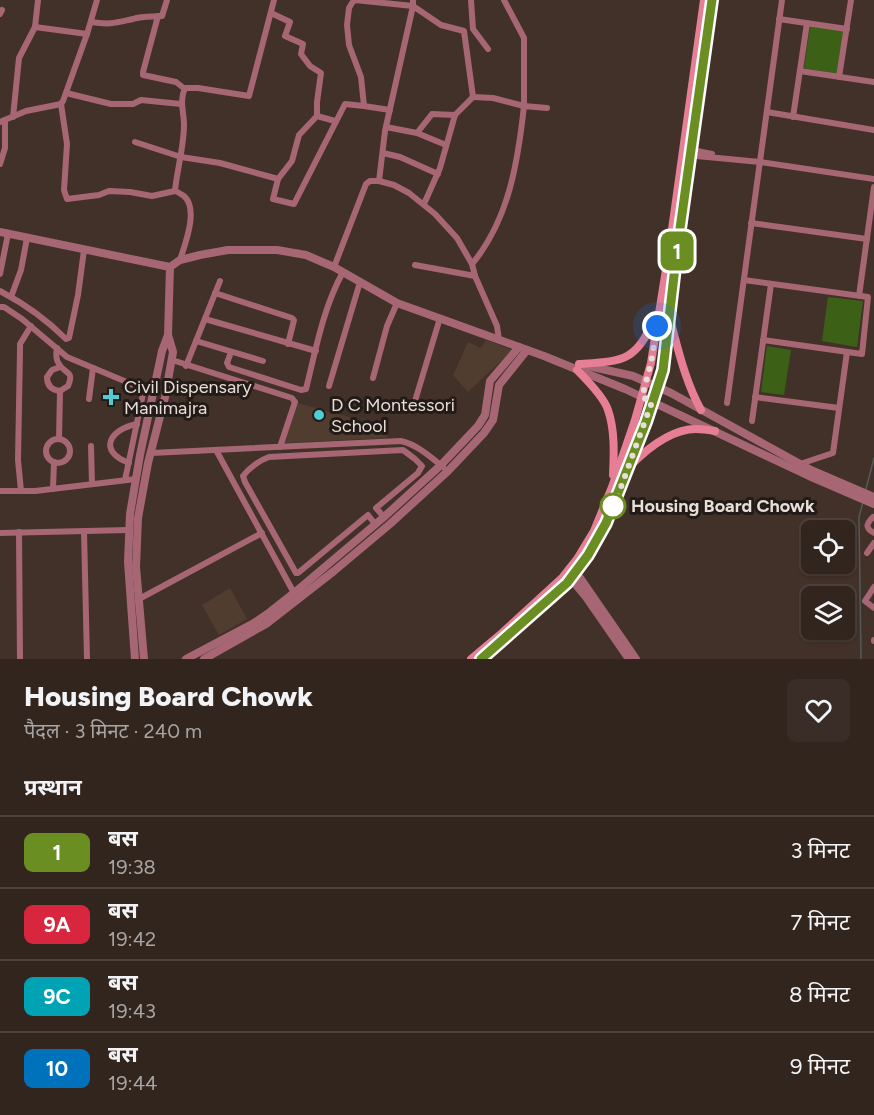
<!DOCTYPE html>
<html lang="hi">
<meta charset="utf-8">
<style>
body{margin:0;font-family:Figtree,"Noto Sans Devanagari",sans-serif;background:#3a2d27;color:#f1f3f6;height:100vh;display:flex;flex-direction:column;font-size:22px;white-space:nowrap}
*{box-sizing:border-box;margin:0}
p{font-size:20px;color:#a8a5a4}
.icon{flex:none;width:33px;height:33px;fill:none;stroke:currentColor;stroke-width:2;stroke-linecap:round;stroke-linejoin:round}
.map{position:relative;height:659px;overflow:hidden}
.side{display:flex;flex-direction:column;background:#32251e;flex:1}
.side>*{flex:none}
.badge{padding:0 12px;border-radius:9px;font-size:21px;line-height:39px}
.fabs{position:absolute;left:801px;top:520px;display:grid;gap:12px}
.fabs a{display:grid;place-items:center;width:54px;height:54px;border-radius:9px;background:#32251e;box-shadow:0 2px 4px #0004,0 0 0 2px #4d423c;font-size:30px}
.you{position:absolute;width:30px;height:30px;margin:-15px;border:4px solid #fff;border-radius:50%;background:#1a73e8;box-shadow:0 0 0 9px #1a73e833}
.map>.badge{position:absolute;translate:-50% -50%;box-shadow:0 0 0 3px #fff}
h2{padding:0 24px;font-size:22px;line-height:54px}
.round{display:grid;place-items:center;flex:none;width:63px;height:63px;border-radius:9px;background:#3a2d27}
.summary{display:flex;align-items:center;justify-content:space-between;height:102px;padding:0 24px}
h1{font-size:28px;font-weight:800;line-height:45px}
ul{padding:0;list-style:none}
li{display:flex;align-items:center;gap:18px;height:72px;padding:0 24px;border-top:2px solid #4d423c}
li div{flex:1}
li b{display:block;font-size:22px}
li em{font-style:normal}
li .badge{min-width:66px;font-weight:700;text-align:center}
.map>svg:first-child{display:block}
.built{fill:#513c30}
.green{fill:#3d6017}
.lines{fill:none;stroke-linecap:round;stroke-linejoin:round}
.stream{stroke:#505b5a;stroke-width:1.5}
.minor{stroke:#a76673;stroke-width:6}
.tertiary{stroke:#a76673;stroke-width:8}
.secondary{stroke:#e67f96;stroke-width:8}
.line-casing{stroke:#fff;stroke-width:14}
.line{stroke:#6b8e23;stroke-width:9}
.walk{stroke:#e8ded8;stroke-width:6;stroke-dasharray:0 10.8}
.poi-dot{fill:#51ccd2;stroke:#231b17;stroke-width:2}
.stop-dot{fill:#fff;stroke:#6b8e23;stroke-width:3}
.labels{text-anchor:middle;stroke-width:6;stroke-linejoin:round;paint-order:stroke}
.poi-label{font-size:18px;fill:#e8ded8;stroke:#231b17;text-anchor:start}
.stop-label{font-size:18px;font-weight:bold;fill:#e8ded8;stroke:#231b17;text-anchor:start}
</style>
<div class="map">
<svg width="874" height="659" viewBox="0 0 874 659">
<rect width="100%" height="100%" fill="#423128"/>
<!-- built -->
<g class="built">
<path d="M486,340L513,350L468,392L453,375L468,342L481,348Z"/>
<path d="M298,403L388,428L387,438L284,443Z"/>
<path d="M230,588L247,619L219,635L202,605Z"/>
</g>
<!-- green -->
<g class="green">
<path d="M810,26L844,31L837,74L804,68Z"/>
<path d="M828,297L863,301L857,347L822,341Z"/>
<path d="M767,346L791,350L784,395L761,392Z"/>
</g>
<g class="lines">
<!-- stream -->
<g class="stream">
<path d="M866,489L874,458"/>
<path d="M861,659L859,517L863,502"/>
</g>
<!-- minor -->
<g class="minor">
<path d="M471,0L473,29L488,49"/>
<path d="M271,13L290,22L285,36L303,44L301,54L310,66L321,73L317,102V116"/>
<path d="M0,14L2,10"/>
<path d="M158,16L143,72V75L176,82L185,89"/>
<path d="M779,19L847,29"/>
<path d="M91,22C110,25 115,23 133,19C143,16 153,17 162,16L167,0"/>
<path d="M35,27L87,34"/>
<path d="M800,71L874,82"/>
<path d="M839,77L851,0"/>
<path d="M66,93L111,104H133L141,100L181,104"/>
<path d="M61,104L67,144L64,190L67,199L99,195L109,191L130,192L152,196L175,191"/>
<path d="M390,110L364,106L361,77L349,45L347,25L349,8L352,3L355,0L413,6L441,25L464,31L473,97L493,98L524,106V38L504,0"/>
<path d="M767,112L874,130"/>
<path d="M13,117L19,58L35,27L38,0"/>
<path d="M793,117L807,23"/>
<path d="M0,122L26,111L61,104L63,101L87,34L97,0"/>
<path d="M386,127L417,133L446,145"/>
<path d="M417,133L432,114L455,115"/>
<path d="M135,142L181,157L220,163L278,179L292,161L299,135L317,116L335,121"/>
<path d="M687,149L712,154"/>
<path d="M383,153L400,157L438,174"/>
<path d="M686,155L760,162L874,179"/>
<path d="M0,164L5,148V120"/>
<path d="M278,179L273,199L294,204L345,104L364,106"/>
<path d="M379,181L394,185L409,193L435,214L457,238L472,264L475,276L497,326L499,340"/>
<path d="M424,204L440,168L455,115L473,97"/>
<path d="M751,223L867,239"/>
<path d="M180,260C185,244 199,209 184,196C181,194 178,192 175,191C177,169 184,147 184,125C184,112 179,101 185,88H198L249,96L274,0"/>
<path d="M472,264C509,220 518,161 524,106L547,108"/>
<path d="M415,265L475,276"/>
<path d="M334,267L366,184L370,181H379L385,131L413,6V0"/>
<path d="M0,274L8,234"/>
<path d="M744,280L868,297L862,354L763,340"/>
<path d="M0,291C25,304 46,319 66,339L69,338L78,295L84,250"/>
<path d="M215,293L292,318L294,320L288,344"/>
<path d="M859,296L874,187"/>
<path d="M11,297L21,270L27,238"/>
<path d="M0,307H4L22,319L67,357L153,393"/>
<path d="M205,319L316,351"/>
<path d="M196,341L263,361"/>
<path d="M57,348C56,353 56,360 59,364C64,374 75,370 68,386L60,391C51,390 47,385 47,377L52,370L60,367"/>
<path d="M231,352L227,363L229,367L301,390L306,389C316,349 323,308 343,272"/>
<path d="M172,360L292,398L295,402L280,447"/>
<path d="M186,366L220,281"/>
<path d="M373,378L387,326L397,303"/>
<path d="M329,386L360,282"/>
<path d="M755,397L839,408"/>
<path d="M89,399L93,368"/>
<path d="M415,401L440,318"/>
<path d="M727,403L782,0"/>
<path d="M752,421L771,284"/>
<path d="M59,439L60,391"/>
<circle cx="58" cy="451" r="12"/>
<path d="M91,446L92,484"/>
<path d="M216,450L294,593"/>
<path d="M151,453L401,441C416,444 431,457 443,467"/>
<path d="M129,463C97,451 110,429 137,424"/>
<path d="M800,464L833,453L847,352"/>
<path d="M125,480L144,389"/>
<path d="M53,489L54,462"/>
<path d="M0,491H35L136,479"/>
<path d="M21,491L18,460L20,350V344L31,326"/>
<path d="M873,517C866,524 865,528 874,533"/>
<path d="M375,524L368,515L298,573H296L245,482L243,476C249,468 260,460 269,457L403,450L415,459L422,466L418,473L376,508L384,517"/>
<path d="M84,531L87,659"/>
<path d="M19,532L20,659"/>
<path d="M0,533L129,530"/>
<path d="M867,553L874,543"/>
<path d="M874,587L865,601L874,608"/>
<path d="M139,599L262,533"/>
<path d="M874,640V641"/>
</g>
<!-- tertiary -->
<g class="tertiary">
<path d="M0,232L170,267L180,260L200,255L228,250H277L306,255L334,267L397,303L544,356L625,389L809,476L874,504"/>
<path d="M584,365L633,376L671,393L811,470L874,497"/>
<path d="M576,572L636,659"/>
<path d="M571,579L586,597L629,659"/>
<path d="M135,659L128,562L130,514L140,455L162,351L168,335"/>
<path d="M144,659L136,567L138,518L148,463L165,397L173,352L168,335L170,267"/>
<path d="M186,659L254,623L270,612L294,593L384,517L441,465L478,426L485,415L490,381L519,347"/>
<path d="M204,659L266,624L334,571L390,524L448,471L484,433L493,420L499,385L527,350"/>
</g>
<!-- secondary -->
<g class="secondary">
<path d="M671,323C679,353 686,383 701,410"/>
<path d="M579,364C624,361 635,362 655,318"/>
<path d="M577,370C586,379 604,397 608,410C615,430 614,454 613,475"/>
<path d="M631,465C648,448 671,429 696,429C703,429 709,430 715,431"/>
<path d="M471,659L502,633L562,578L577,559L594,531L612,487L635,420L651,363L669,251L704,0"/>
<path d="M481,659L567,583L589,555L606,523L646,422L663,370L677,250L712,0"/>
</g>
</g>
<g class="lines">
<!-- line casing -->
<g class="line-casing">
<path id="line" d="M481,659L567,583L588,555L606,523L646,422L663,370L677,250L712,0"/>
</g>
<!-- line -->
<use href="#line" class="line"/>
<!-- walk -->
<path class="walk" d="M613,506L621,487L652,402L642,397L651,363L657,326"/>
</g>
<!-- markers -->
<g class="poi-dot">
<path d="M108 388h6v6h6v6h-6v6h-6v-6h-6v-6h6z"/>
<circle cx="319" cy="415" r="6"/>
</g>
<circle class="stop-dot" cx="613" cy="506" r="12"/>
<g class="labels">
<!-- poi labels -->
<g class="poi-label">
<text x="124" y="393">Civil Dispensary<tspan x="124" dy="21">Manimajra</tspan></text>
<text x="331" y="411">D C Montessori<tspan x="331" dy="21">School</tspan></text>
</g>
<!-- stop labels -->
<g class="stop-label">
<text x="631" y="512">Housing Board Chowk</text>
</g>
</g>
</svg>
<div class="fabs">
<a><svg class="icon" aria-label="locate" viewBox="0 0 24 24"><circle cx="12" cy="12" r="6"/><path d="M12 2v4M12 18v4M2 12h4M18 12h4"/></svg></a>
<a><svg class="icon" aria-label="layers" viewBox="0 0 24 24"><path d="M12 4l9 5-9 5-9-5zM3 14l9 5 9-5"/></svg></a>
</div>
<div class="you" style="left:657px;top:326px"></div>
<b class="badge" style="left:677px;top:251px;background:#6b8e23;color:#fff">1</b>
</div>
<section class="side">
<div class="summary"><div><h1>Housing Board Chowk</h1><p>पैदल · 3 मिनट · 240 m</p></div><a class="round"><svg class="icon" aria-label="heart" viewBox="0 0 24 24"><path d="M12 20l-8-8c-3-5 5-10 8-4 3-6 11-1 8 4z"/></svg></a></div>
<h2>प्रस्थान</h2>
<ul>
<li><span class="badge" style="background:#6b8e23;color:#fff">1</span><div><b>बस</b><p>19:38</p></div><em>3 मिनट</em></li>
<li><span class="badge" style="background:#d7263d;color:#fff">9A</span><div><b>बस</b><p>19:42</p></div><em>7 मिनट</em></li>
<li><span class="badge" style="background:#00a3b4;color:#fff">9C</span><div><b>बस</b><p>19:43</p></div><em>8 मिनट</em></li>
<li><span class="badge" style="background:#0072bc;color:#fff">10</span><div><b>बस</b><p>19:44</p></div><em>9 मिनट</em></li>
</ul>
</section>
